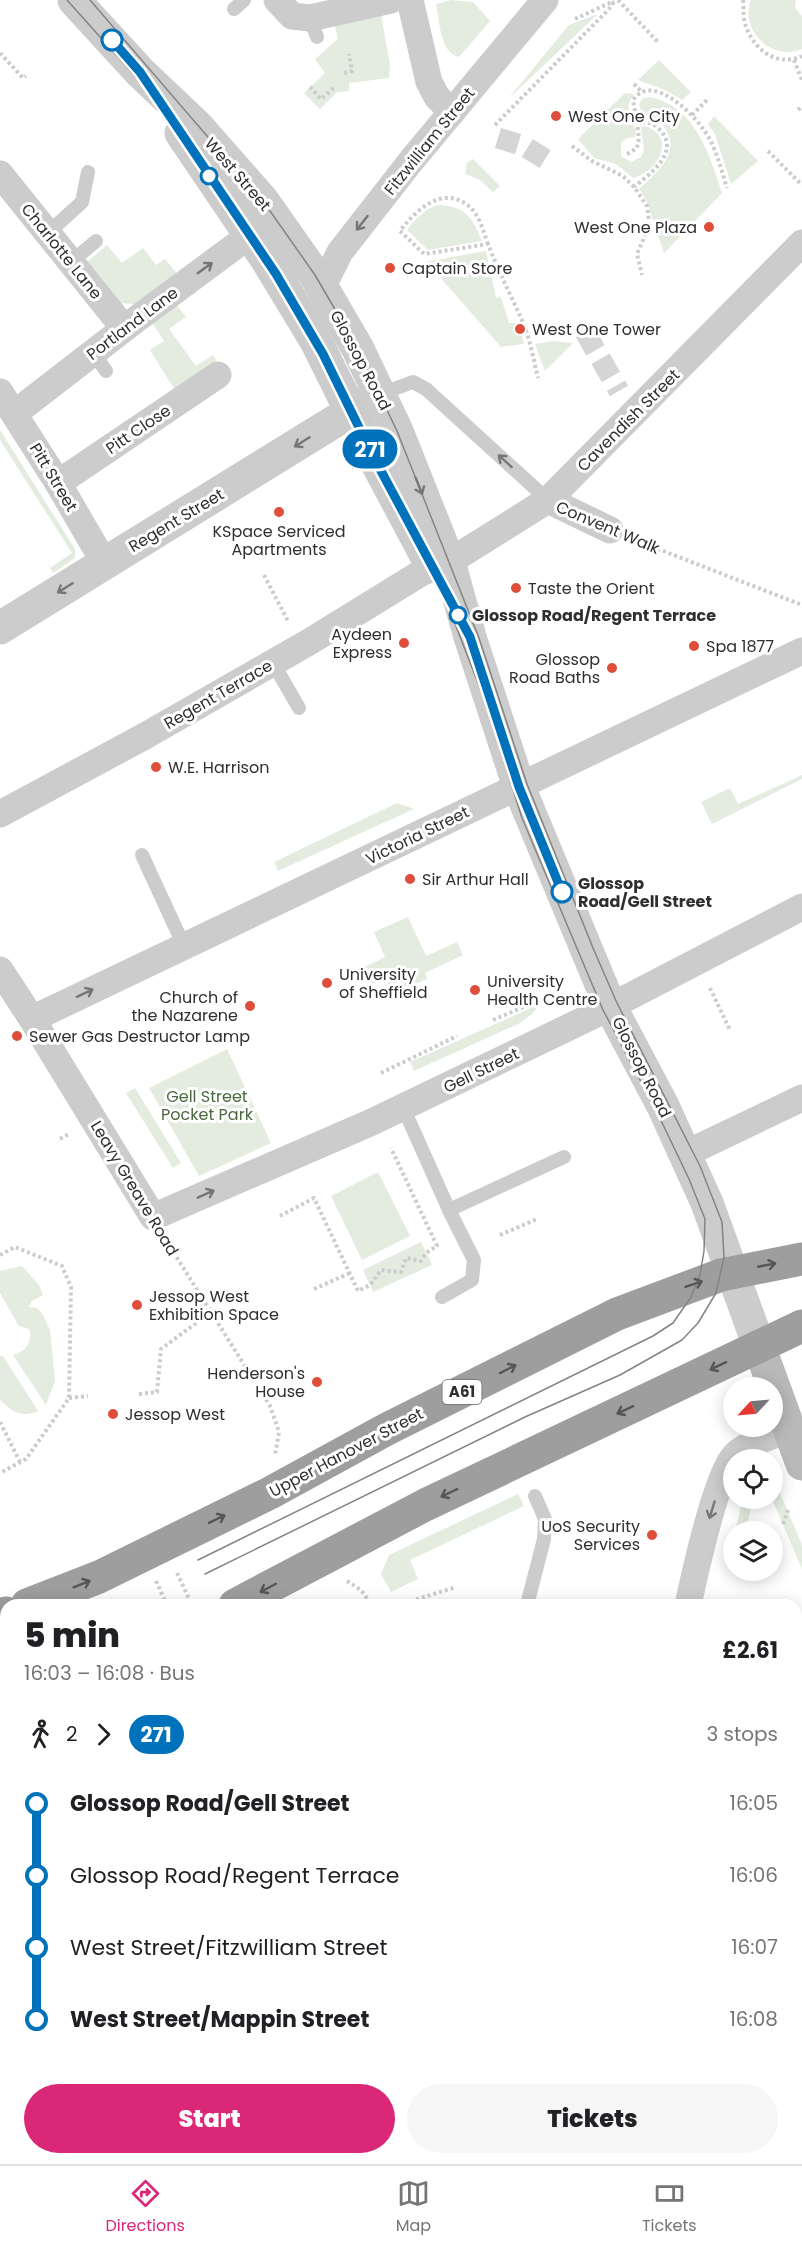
<!DOCTYPE html>
<meta charset="utf-8">
<style>
body{margin:0;font-family:Poppins,sans-serif;background:#f6f6f6;color:#202124;height:100vh;display:flex;flex-direction:column;font-size:22px;white-space:nowrap}
*{box-sizing:border-box;margin:0}
p{font-size:20px;color:#757577}
.icon{flex:none;width:33px;height:33px;fill:none;stroke:currentColor;stroke-width:2;stroke-linecap:round;stroke-linejoin:round}
.map{position:relative;flex:1;overflow:hidden}
.drawer{position:absolute;left:0px;top:1599px;width:802px;height:566px;display:flex;flex-direction:column;background:#fff;border-radius:18px 18px 0 0;box-shadow:0 3px 15px #0003}
.drawer>*{flex:none}
.badge{padding:0 12px;border-radius:20px;font-size:21px;line-height:39px}
.needle{width:39px;rotate:244deg}
.fabs{position:absolute;left:723px;top:1377px;display:grid;gap:12px}
.fabs a{display:grid;place-items:center;width:60px;height:60px;border-radius:50%;background:#fff;box-shadow:0 3px 15px #0003;font-size:30px}
.map>.badge{position:absolute;translate:-50% -50%;box-shadow:0 0 0 3px #fff}
.legs{display:flex;align-items:center;gap:9px;height:66px;padding:0 24px;font-size:20px}
.legs p{margin-inline-start:auto}
.summary{display:flex;align-items:center;justify-content:space-between;height:102px;padding:0 24px}
h1{font-size:33px;font-weight:800;line-height:45px}
.cta{display:flex;gap:12px;margin-top:auto;padding:12px 24px}
.cta a{flex:1;height:69px;border-radius:36px;background:#db2777;color:#fff;font-size:24px;font-weight:800;line-height:69px;text-align:center}
.cta a+a{background:#f6f6f6;color:#202124}
ul{padding:0 24px;list-style:none}
li{display:flex;align-items:center;gap:21px;height:72px;font-size:22px}
li i{display:grid;place-items:center;width:9px;height:100%;margin:0 8px;background:currentColor}
li i::after{content:'';width:15px;height:15px;margin:-8px;border:4px solid;border-radius:50%;background:#fff}
li p{margin-inline-start:auto}
li:first-child i{background:linear-gradient(#0000 50%,currentColor 0)}
li:last-child i{background:linear-gradient(currentColor 50%,#0000 0)}
.menu{display:flex;justify-content:space-around;align-items:center;height:84px;border-top:2px solid #e0e0e0;background:#fff;font-size:16px;color:#757577}
.menu a{display:grid;justify-items:center;gap:3px}
.menu .active{color:#db2777}
.map>svg:first-child{display:block}
.green{fill:#e3ecde}
.lines{fill:none;stroke-linecap:round;stroke-linejoin:round}
.pedestrian-tunnel{stroke:#d5d5d5;stroke-width:21;stroke-dasharray:21 10;stroke-linecap:butt}
.path{stroke:#ccc;stroke-width:4;stroke-dasharray:3 3;stroke-linecap:butt}
.service{stroke:#ccc;stroke-width:14}
.pedestrian{stroke:#ccc;stroke-width:21}
.minor{stroke:#ccc;stroke-width:27}
.tertiary{stroke:#ccc;stroke-width:33}
.secondary{stroke:#b9b9b9;stroke-width:33}
.primary{stroke:#a7a7a7;stroke-width:33}
.trunk{stroke:#9e9e9e;stroke-width:33}
.tram{stroke:#848484;stroke-width:1.5}
.oneway{stroke:#767676}
.oneway2{stroke:#565656}
.line-1-casing{stroke:#fff;stroke-width:14}
.line-1{stroke:#0072bc;stroke-width:9}
.stop-1-dot{fill:#fff;stroke:#0072bc;stroke-width:3}
.poi-dot{fill:#de4e3a;stroke:#fff;stroke-width:2}
.labels{text-anchor:middle;stroke-width:6;stroke-linejoin:round;paint-order:stroke}
.shield{fill:#fff;stroke:#6d6d6d;stroke-width:1.5}
.shield-label{font-size:15px;font-weight:bold;fill:#2f2f2f}
.poi-label{font-size:16px;fill:#2f2f2f;stroke:#fff;text-anchor:start}
.street-label{font-size:16px;fill:#2f2f2f;stroke:#fff}
.stop-label{font-size:16px;font-weight:bold;fill:#2f2f2f;stroke:#fff;text-anchor:start}
.park-label{font-size:16px;fill:#4a693e;stroke:#fff}
</style>
<div class="map">
<svg width="802" height="2164" viewBox="0 0 802 2164">
<rect width="100%" height="100%" fill="#fff"/>
<!-- green -->
<g class="green">
<path d="M451,0L473,2L490,21L459,57C439,52 440,21 436,4Z"/>
<path d="M751,0H796L795,8L802,16V49C772,62 739,30 751,0Z"/>
<path d="M380,8L390,65L389,78L349,83V91L337,92L320,109L304,93L325,73L315,59L338,39L333,19Z"/>
<path d="M598,14L508,99L569,25Z"/>
<path d="M659,60L691,92L682,100L665,90L638,80Z"/>
<path d="M625,93L634,94L628,105L636,132L635,137L627,138L621,143V156L631,162L641,157L644,150L641,127L646,126C678,139 657,172 633,178L616,164L594,158L578,139Z"/>
<path d="M650,97C696,107 709,154 722,193L664,253L646,199L639,189C655,174 681,154 666,130C661,121 653,117 643,117L639,104L643,98Z"/>
<path d="M714,116L758,161L731,184L715,134L708,124Z"/>
<path d="M473,159L500,186L493,192L480,180L465,174L467,163Z"/>
<path d="M438,205C465,206 472,217 482,241L428,250L407,230C416,218 423,210 438,205Z"/>
<path d="M107,245L122,263L143,248L156,265L165,259L179,276L142,305L120,303L87,262Z"/>
<path d="M486,251L496,298L501,297L509,323H518L524,344L501,347L439,276L424,262Z"/>
<path d="M174,302L186,317L169,329L196,366L213,355L218,363L176,392L150,350L164,341L151,321Z"/>
<path d="M553,341L573,343L545,371L535,344Z"/>
<path d="M0,430L75,549V558L53,573L50,568L72,553L0,440Z"/>
<path d="M802,775V779L712,824L701,802L730,788L738,804Z"/>
<path d="M397,803L414,809L278,871L274,862Z"/>
<path d="M408,917L426,956L457,942L463,955L425,973L427,979L393,994L385,978L369,985L362,968L385,957L374,932Z"/>
<path d="M540,1004L532,1014L520,1023L414,1071L410,1062Z"/>
<path d="M227,1049L271,1143L199,1176L149,1088Z"/>
<path d="M135,1088L181,1163L173,1168L126,1093Z"/>
<path d="M378,1172L410,1236L362,1260L331,1196Z"/>
<path d="M421,1242L432,1265L373,1292L363,1270Z"/>
<path d="M22,1266L39,1285L43,1295L32,1301L29,1307L37,1308L42,1313L50,1330L55,1381L46,1405L13,1355C26,1352 33,1342 29,1329L19,1326L0,1293V1271Z"/>
<path d="M0,1356H3L38,1411C21,1418 13,1412 0,1400Z"/>
<path d="M773,1482L780,1493L802,1545V1569L772,1499Z"/>
<path d="M518,1494L524,1506L410,1560L418,1579L391,1592L381,1574L389,1555Z"/>
<path d="M743,1498L753,1499L746,1531H735Z"/>
<path d="M419,2159V2158L469,2159L464,2164H407Z"/>
</g>
<g class="lines">
<!-- pedestrian-tunnel -->
<g class="pedestrian-tunnel">
<path d="M498,138L524,146L553,164"/>
<path d="M585,332L619,391"/>
</g>
<!-- path -->
<g class="path">
<path d="M618,0L658,42"/>
<path d="M743,0C744,6 743,12 744,19C749,45 774,69 802,56"/>
<path d="M575,19L614,1"/>
<path d="M0,53L23,78L26,76"/>
<path d="M794,60L802,80"/>
<path d="M344,73L352,71L349,54"/>
<path d="M634,84L642,92"/>
<path d="M310,87L321,99L335,87"/>
<path d="M798,110L802,106"/>
<path d="M692,115L707,100"/>
<path d="M637,123L633,100C653,70 700,119 710,140C718,155 722,172 727,188"/>
<path d="M495,125L609,9L615,0"/>
<path d="M572,146L592,161L623,176L634,187L647,206L649,220L644,238L637,254L642,275"/>
<path d="M768,151L802,185"/>
<path d="M627,154L637,148L639,138L637,123C647,122 652,122 659,129C682,151 650,174 634,187"/>
<path d="M488,244C483,231 479,212 466,204C441,186 414,212 400,231L424,254L488,244C498,270 510,294 521,318C530,337 533,358 538,378"/>
<path d="M635,540L802,605"/>
<path d="M264,575L289,623"/>
<path d="M710,988L730,1030"/>
<path d="M493,1020L540,1000"/>
<path d="M381,1073L457,1036"/>
<path d="M60,1139L69,1134"/>
<path d="M280,1216L314,1198L358,1291L370,1285L381,1270L401,1272L406,1258L421,1261L426,1253L437,1246L391,1148"/>
<path d="M500,1235L537,1219"/>
<path d="M167,1242L270,1406L279,1432L275,1455"/>
<path d="M0,1255L15,1247L62,1266L71,1287L69,1398L26,1459L0,1473"/>
<path d="M314,1289L350,1273"/>
<path d="M139,1394L157,1392L161,1349L211,1312"/>
<path d="M69,1398L88,1396"/>
<path d="M0,1422L20,1462"/>
<path d="M783,1524L788,1510"/>
<path d="M177,1573L192,1605"/>
<path d="M156,1581L167,1605"/>
<path d="M347,1581L361,1590L372,1605"/>
<path d="M399,1605L456,1587"/>
<path d="M796,2023L802,2016"/>
<path d="M147,2158L155,2164"/>
<path d="M543,2158L544,2164"/>
<path d="M163,2164L167,2158"/>
<path d="M485,2164L488,2158"/>
<path d="M505,2164L512,2158"/>
<path d="M677,2164L682,2158"/>
</g>
<!-- service -->
<g class="service">
<path d="M234,9L244,0"/>
<path d="M310,18L317,37"/>
<path d="M48,233L82,202L88,172"/>
<path d="M71,262L96,241"/>
<path d="M93,352L106,371"/>
<path d="M380,394L413,382L426,389L548,500"/>
<path d="M273,663L299,708"/>
<path d="M142,855L184,946"/>
<path d="M403,1107L449,1210L474,1260L472,1280L442,1297"/>
<path d="M449,1210L564,1157"/>
<path d="M527,1605L544,1539L545,1519L535,1496"/>
</g>
<!-- pedestrian -->
<g class="pedestrian">
<path d="M796,2131L802,2141"/>
<path d="M798,2164L802,2159"/>
</g>
<!-- minor -->
<g class="minor">
<path d="M277,0L292,16L310,18L391,0"/>
<path d="M410,0L429,82L437,97L452,112"/>
<path d="M0,174L124,328"/>
<path d="M322,288L340,252L411,161L545,0"/>
<path d="M0,392L58,483L105,564"/>
<path d="M15,413L134,321L250,235"/>
<path d="M58,483L218,375"/>
<path d="M548,500L610,530"/>
<path d="M0,814L145,736L309,642L421,573L449,562L548,500L802,243"/>
<path d="M0,970L32,1019L153,1217L372,1122L594,1015L802,907"/>
<path d="M32,1019L802,651"/>
<path d="M685,1154L802,1098"/>
<path d="M688,1605C694,1577 717,1471 735,1455C749,1442 772,1437 790,1429"/>
<path d="M796,1850L802,1863"/>
</g>
<!-- tertiary -->
<g class="tertiary">
<path d="M74,0L140,72L197,126L263,201L315,275L358,349L397,431L449,562L470,637L519,787L610,1006L663,1106L707,1203L759,1346"/>
<path d="M181,133L267,260L316,341L373,456L430,563"/>
<path d="M0,628L371,399"/>
</g>
<!-- secondary -->
<path class="secondary" d="M759,1346L802,1464"/>
<!-- primary -->
<g class="primary">
<path d="M0,1897L6,1902"/>
<path d="M274,2158L281,2164"/>
</g>
<!-- trunk -->
<g class="trunk">
<path d="M27,1605L99,1577L270,1493L387,1429L617,1314L721,1275L802,1259"/>
<path d="M235,1605L425,1505L802,1326"/>
<path d="M0,1615L6,1613"/>
<path d="M0,1649L6,1653"/>
<path d="M0,1869L6,1865"/>
</g>
<!-- tram -->
<g class="tram">
<path d="M67,0L136,77L210,177L267,260L316,341L373,456L433,567L485,701L522,818L603,1010L656,1110L689,1179L705,1219L704,1251L700,1275L691,1297L673,1323L653,1336L198,1560"/>
<path d="M90,0L263,201L315,275L358,349L397,431L479,638L527,784L593,948L617,1003L700,1166L722,1222L724,1257L716,1293L698,1323L682,1340L620,1375L525,1417L205,1574"/>
</g>
</g>
<!-- one-way arrows -->
<defs><path id="oneway-shaft" d="M-6 0H5M1.5-3L5.5 0L1.5 3" fill="none" stroke-width="1.6" stroke-linecap="round" stroke-linejoin="round" transform="scale(1.5)"/></defs>
<g class="oneway">
<use href="#oneway-shaft" transform="translate(362 223) rotate(128)"/>
<use href="#oneway-shaft" transform="translate(205 268) rotate(-36)"/>
<use href="#oneway-shaft" transform="translate(302 442) rotate(148)"/>
<use href="#oneway-shaft" transform="translate(505 461) rotate(-138)"/>
<use href="#oneway-shaft" transform="translate(419 486) rotate(68)"/>
<use href="#oneway-shaft" transform="translate(65 588) rotate(148)"/>
<use href="#oneway-shaft" transform="translate(85 993) rotate(-25)"/>
<use href="#oneway-shaft" transform="translate(206 1194) rotate(-24)"/>
<use href="#oneway-shaft" transform="translate(712 1510) rotate(107)"/>
</g>
<g class="oneway2">
<use href="#oneway-shaft" transform="translate(767 1265) rotate(-11)"/>
<use href="#oneway-shaft" transform="translate(694 1284) rotate(-19)"/>
<use href="#oneway-shaft" transform="translate(718 1366) rotate(155)"/>
<use href="#oneway-shaft" transform="translate(508 1369) rotate(-27)"/>
<use href="#oneway-shaft" transform="translate(625 1410) rotate(155)"/>
<use href="#oneway-shaft" transform="translate(449 1493) rotate(154)"/>
<use href="#oneway-shaft" transform="translate(217 1519) rotate(-26)"/>
<use href="#oneway-shaft" transform="translate(82 1584) rotate(-22)"/>
<use href="#oneway-shaft" transform="translate(268 1588) rotate(152)"/>
</g>
<g class="lines">
<!-- line-1 casing -->
<g class="line-1-casing">
<path id="line-1" d="M112,40L140,72L276,274L323,354L373,456L470,637L519,787L562,892"/>
</g>
<!-- line-1 -->
<use href="#line-1" class="line-1"/>
</g>
<!-- markers -->
<g class="stop-1-dot">
<circle cx="112" cy="40" r="10"/>
<circle cx="209" cy="176" r="8"/>
<circle cx="458" cy="615" r="8"/>
<circle cx="562" cy="892" r="10"/>
</g>
<g class="poi-dot">
<circle cx="556" cy="116" r="6"/>
<circle cx="709" cy="227" r="6"/>
<circle cx="390" cy="268" r="6"/>
<circle cx="520" cy="329" r="6"/>
<circle cx="279" cy="512" r="6"/>
<circle cx="516" cy="588" r="6"/>
<circle cx="404" cy="643" r="6"/>
<circle cx="694" cy="646" r="6"/>
<circle cx="612" cy="668" r="6"/>
<circle cx="156" cy="767" r="6"/>
<circle cx="410" cy="879" r="6"/>
<circle cx="327" cy="983" r="6"/>
<circle cx="475" cy="990" r="6"/>
<circle cx="250" cy="1006" r="6"/>
<circle cx="17" cy="1036" r="6"/>
<circle cx="137" cy="1305" r="6"/>
<circle cx="317" cy="1382" r="6"/>
<circle cx="113" cy="1414" r="6"/>
<circle cx="652" cy="1535" r="6"/>
</g>
<g class="labels">
<!-- shield labels -->
<rect class="shield" x="442.5" y="1380" width="39" height="24" rx="4.5"/>
<g class="shield-label">
<text x="462" y="1397">A61</text>
</g>
<!-- poi labels -->
<g class="poi-label">
<text x="568" y="122">West One City</text>
<text x="697" y="233" text-anchor="end">West One Plaza</text>
<text x="402" y="274">Captain Store</text>
<text x="532" y="335">West One Tower</text>
<text x="279" y="537" text-anchor="middle">KSpace Serviced<tspan x="279" dy="18">Apartments</tspan></text>
<text x="528" y="594">Taste the Orient</text>
<text x="392" y="640" text-anchor="end">Aydeen<tspan x="392" dy="18">Express</tspan></text>
<text x="706" y="652">Spa 1877</text>
<text x="600" y="665" text-anchor="end">Glossop<tspan x="600" dy="18">Road Baths</tspan></text>
<text x="168" y="773">W.E. Harrison</text>
<text x="422" y="885">Sir Arthur Hall</text>
<text x="339" y="980">University<tspan x="339" dy="18">of Sheffield</tspan></text>
<text x="487" y="987">University<tspan x="487" dy="18">Health Centre</tspan></text>
<text x="238" y="1003" text-anchor="end">Church of<tspan x="238" dy="18">the Nazarene</tspan></text>
<text x="29" y="1042">Sewer Gas Destructor Lamp</text>
<text x="149" y="1302">Jessop West<tspan x="149" dy="18">Exhibition Space</tspan></text>
<text x="305" y="1379" text-anchor="end">Henderson's<tspan x="305" dy="18">House</tspan></text>
<text x="125" y="1420">Jessop West</text>
<text x="640" y="1532" text-anchor="end">UoS Security<tspan x="640" dy="18">Services</tspan></text>
</g>
<!-- street labels -->
<g class="street-label">
<text transform="translate(429 141) rotate(-51)" y="6">Fitzwilliam Street</text>
<text transform="translate(238 174) rotate(49)" y="6">West Street</text>
<text transform="translate(62 251) rotate(51)" y="6">Charlotte Lane</text>
<text transform="translate(132 323) rotate(-37)" y="6">Portland Lane</text>
<text transform="translate(361 360) rotate(62)" y="6">Glossop Road</text>
<text transform="translate(628 420) rotate(-45)" y="6">Cavendish Street</text>
<text transform="translate(138 429) rotate(-34)" y="6">Pitt Close</text>
<text transform="translate(54 477) rotate(59)" y="6">Pitt Street</text>
<text transform="translate(176 520) rotate(-31)" y="6">Regent Street</text>
<text transform="translate(608 527) rotate(23)" y="6">Convent Walk</text>
<text transform="translate(218 694) rotate(-30)" y="6">Regent Terrace</text>
<text transform="translate(417 835) rotate(-26)" y="6">Victoria Street</text>
<text transform="translate(642 1067) rotate(63)" y="6">Glossop Road</text>
<text transform="translate(481 1070) rotate(-26)" y="6">Gell Street</text>
<text transform="translate(135 1188) rotate(59)" y="6">Leavy Greave Road</text>
<text transform="translate(346 1452) rotate(-28)" y="6">Upper Hanover Street</text>
</g>
<!-- stop labels -->
<g class="stop-label">
<text x="472" y="621">Glossop Road/Regent Terrace</text>
<text x="578" y="889">Glossop<tspan x="578" dy="18">Road/Gell Street</tspan></text>
</g>
<!-- park labels -->
<g class="park-label">
<text x="207" y="1102">Gell Street<tspan x="207" dy="18">Pocket Park</tspan></text>
</g>
</g>
</svg>
<div class="fabs">
<a><svg class="needle" viewBox="-14 -14 28 28"><path d="M0-13l5 13h-10z" fill="#e53935"/><path d="M0 13l5-13h-10z" fill="#757577"/></svg></a>
<a><svg class="icon" aria-label="locate" viewBox="0 0 24 24"><circle cx="12" cy="12" r="6"/><path d="M12 2v4M12 18v4M2 12h4M18 12h4"/></svg></a>
<a><svg class="icon" aria-label="layers" viewBox="0 0 24 24"><path d="M12 4l9 5-9 5-9-5zM3 14l9 5 9-5"/></svg></a>
</div>
<b class="badge" style="left:370px;top:449px;background:#0072bc;color:#fff">271</b>
<section class="drawer">
<div class="summary"><div><h1>5 min</h1><p>16:03 – 16:08 · Bus</p></div><b>£2.61</b></div>
<div class="legs"><svg class="icon" aria-label="walk" viewBox="0 0 24 24"><circle cx="13" cy="4" r="2"/><path d="M13 8l-2 6 4 7M11 14l-3 7M7 12l3-4h3l4 4"/></svg>2<svg class="icon" aria-label="forward" viewBox="0 0 24 24"><path d="M9 5l7 7-7 7"/></svg><b class="badge" style="background:#0072bc;color:#fff">271</b><p>3 stops</p></div>
<ul>
<li><i style="color:#0072bc"></i><b>Glossop Road/Gell Street</b><p>16:05</p></li>
<li><i style="color:#0072bc"></i><span>Glossop Road/Regent Terrace</span><p>16:06</p></li>
<li><i style="color:#0072bc"></i><span>West Street/Fitzwilliam Street</span><p>16:07</p></li>
<li><i style="color:#0072bc"></i><b>West Street/Mappin Street</b><p>16:08</p></li>
</ul>
<div class="cta"><a>Start</a><a>Tickets</a></div>
</section>
</div>
<nav class="menu">
<a class="active"><svg class="icon" aria-label="directions" viewBox="0 0 24 24"><path d="M12 3l9 9-9 9-9-9zM9 14v-3h6M13 9l2 2-2 2"/></svg>Directions</a>
<a><svg class="icon" aria-label="map" viewBox="0 0 24 24"><path d="M3 6l6-2 6 2 6-2v14l-6 2-6-2-6 2zM9 4v14M15 6v14"/></svg>Map</a>
<a><svg class="icon" aria-label="tickets" viewBox="0 0 24 24"><path d="M3 7h18v10H3zM15 7v10"/></svg>Tickets</a>
</nav>
